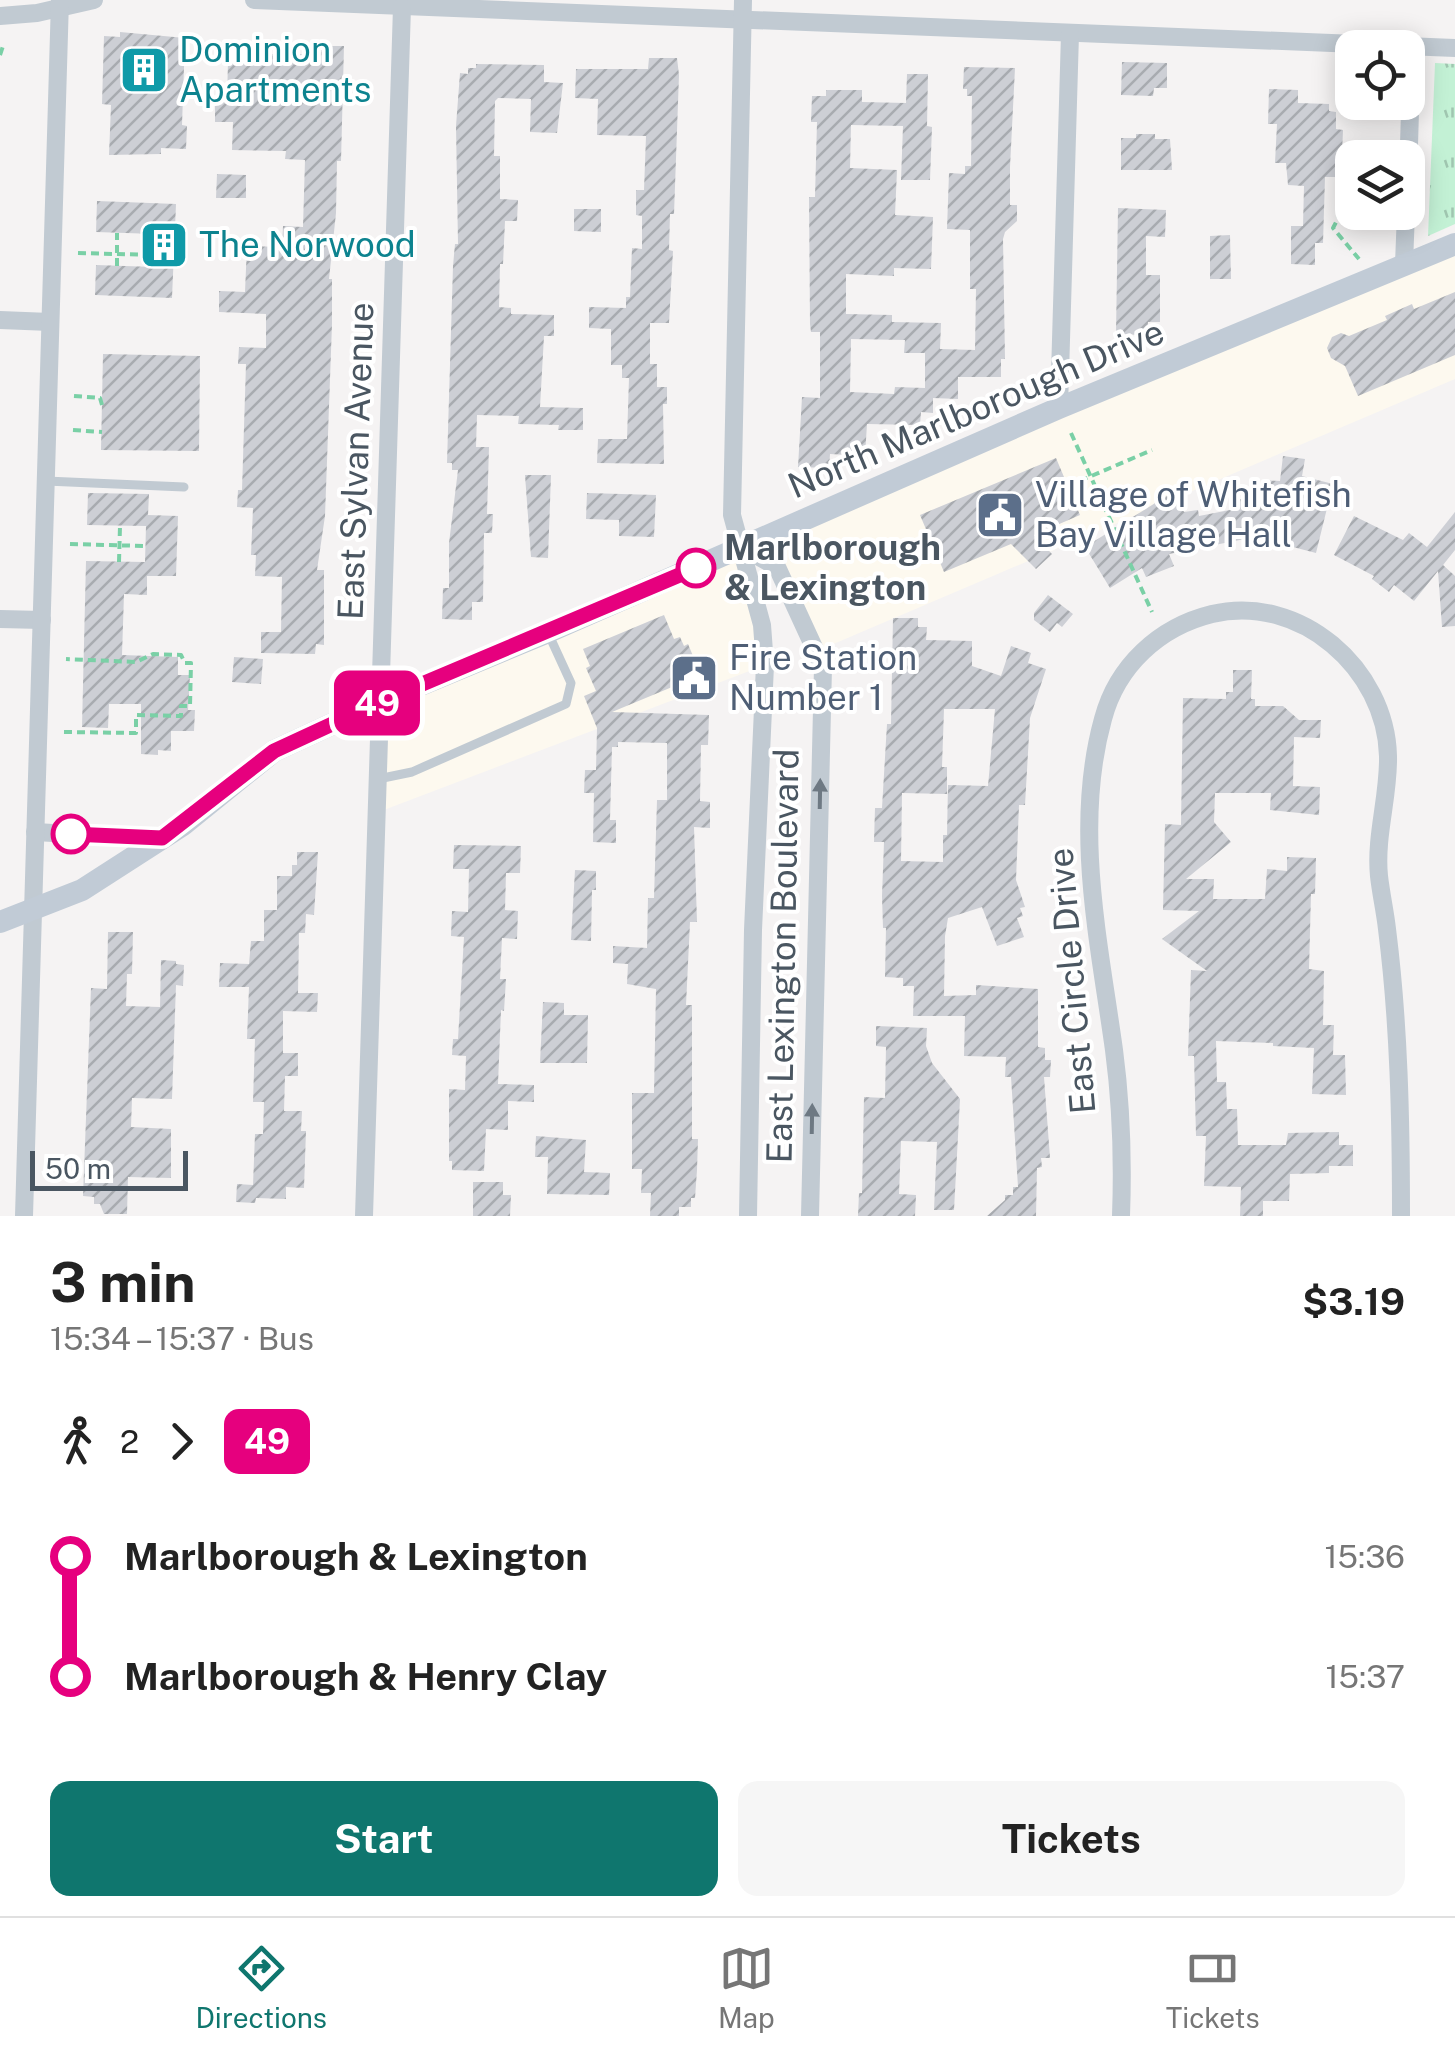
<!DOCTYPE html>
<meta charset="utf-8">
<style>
body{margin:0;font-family:"Public Sans",sans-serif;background:#f6f6f6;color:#222;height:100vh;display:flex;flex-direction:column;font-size:38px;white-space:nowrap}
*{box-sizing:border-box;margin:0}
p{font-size:32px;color:#767676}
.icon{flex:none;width:55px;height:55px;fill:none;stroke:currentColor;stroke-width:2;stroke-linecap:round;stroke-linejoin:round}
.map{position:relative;height:1216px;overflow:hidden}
.details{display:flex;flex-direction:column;background:#fff;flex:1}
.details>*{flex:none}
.badge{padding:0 20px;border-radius:15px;font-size:35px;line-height:65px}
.fabs{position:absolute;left:1335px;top:30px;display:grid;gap:20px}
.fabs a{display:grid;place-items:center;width:90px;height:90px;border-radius:20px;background:#fff;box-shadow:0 5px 25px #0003;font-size:50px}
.scale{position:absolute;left:30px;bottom:25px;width:158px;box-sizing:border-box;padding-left:10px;border:5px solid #4a5661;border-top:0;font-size:28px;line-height:35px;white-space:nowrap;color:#4a5661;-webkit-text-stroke:8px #fff;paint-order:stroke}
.map>.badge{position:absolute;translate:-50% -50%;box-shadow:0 0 0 5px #fff}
.legs{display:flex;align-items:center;gap:15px;height:110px;padding:0 50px;font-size:32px}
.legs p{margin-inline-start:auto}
.head{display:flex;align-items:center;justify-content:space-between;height:170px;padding:0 50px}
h1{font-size:55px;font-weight:700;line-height:75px}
.primary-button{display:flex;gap:20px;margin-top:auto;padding:20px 50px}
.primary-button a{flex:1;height:115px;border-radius:20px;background:#0f766e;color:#fff;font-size:40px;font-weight:700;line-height:115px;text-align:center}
.primary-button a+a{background:#f6f6f6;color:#222}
ul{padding:0 50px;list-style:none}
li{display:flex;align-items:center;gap:35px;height:120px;font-size:38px}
li i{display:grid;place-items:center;width:15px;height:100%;margin:0 12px;background:currentColor}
li i::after{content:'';width:25px;height:25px;margin:-12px;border:8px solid;border-radius:50%;background:#fff}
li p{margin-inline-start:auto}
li:first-child i{background:linear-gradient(#0000 50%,currentColor 0)}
li:last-child i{background:linear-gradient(currentColor 50%,#0000 0)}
.tab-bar{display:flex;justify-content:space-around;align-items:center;height:140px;border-top:2px solid #e0e0e0;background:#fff;font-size:28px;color:#767676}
.tab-bar a{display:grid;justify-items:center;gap:5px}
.tab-bar .active{color:#0f766e}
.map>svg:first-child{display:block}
.commercial{fill:#fdf9ef}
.park{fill:url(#park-tufts)}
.building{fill:url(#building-hatch);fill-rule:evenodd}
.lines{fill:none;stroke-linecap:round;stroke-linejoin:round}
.path{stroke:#7ad0a6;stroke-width:4;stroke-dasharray:8 5;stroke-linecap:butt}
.lane{stroke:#c1cad2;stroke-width:9}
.street{stroke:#c1cad2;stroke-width:18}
.secondary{stroke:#c1cbd6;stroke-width:22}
.oneway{fill:#6e7983}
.line-1-casing{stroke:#fff;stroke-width:22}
.line-1{stroke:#e6007e;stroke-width:15}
.stop-1-dot{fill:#fff;stroke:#e6007e;stroke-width:5}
.labels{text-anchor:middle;stroke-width:8;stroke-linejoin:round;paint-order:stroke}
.culture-label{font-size:35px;fill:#0d838f;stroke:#fff;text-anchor:start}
.street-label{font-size:35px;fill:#4a5661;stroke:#fff}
.service-label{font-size:35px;fill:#4e5e75;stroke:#fff;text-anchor:start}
.stop-label{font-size:35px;font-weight:bold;fill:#4a5661;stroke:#fff;text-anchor:start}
</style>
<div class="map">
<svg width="1455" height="1216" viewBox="0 0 1455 1216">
<defs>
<pattern id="park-tufts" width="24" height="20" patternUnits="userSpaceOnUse" patternTransform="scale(2.5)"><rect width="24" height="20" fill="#c3f1d5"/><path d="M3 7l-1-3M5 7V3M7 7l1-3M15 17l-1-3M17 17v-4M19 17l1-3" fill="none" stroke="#a0c6b0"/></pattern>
<pattern id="building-hatch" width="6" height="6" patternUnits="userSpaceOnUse" patternTransform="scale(2.5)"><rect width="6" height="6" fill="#cdcfd5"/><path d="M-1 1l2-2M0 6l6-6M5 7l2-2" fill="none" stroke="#a8abb0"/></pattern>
</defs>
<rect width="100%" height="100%" fill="#f5f3f3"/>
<!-- commercial -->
<path class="commercial" d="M1455,244V379L817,651L777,568L744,548L765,665L376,813L382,701Z"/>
<!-- park -->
<path class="park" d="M1435,63L1455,64V224L1428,236Z"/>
<!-- building -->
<g class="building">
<path d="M120,32L185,38L182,125L187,126L186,149L161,148V154L109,155L111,105L102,104L104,36L120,37Z"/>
<path d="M308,46H344L341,161H337L336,213L329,279H332V324L325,516L317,570H324V645L316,644L315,654L261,653V632H281L282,577L255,576L256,555H251L253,508L237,507L238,490H242L246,364H238L239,347L266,348V314L219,312V291L245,292L247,246L282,247L283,226L303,227L305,160L285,159L286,151L232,150L233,122H215V100H227L228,61L270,62L271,54H308Z"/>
<path d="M649,58H677L679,75L674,214H670L669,250L673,251L669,323H650V364H657V387H667V404H663L664,464L597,463L598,439H627L629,378H622V365H611V329L589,328V307L626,308V297H630L632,248L642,249V216L636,215V190H644L646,136L597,135L598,99L575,98L576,69H648Z"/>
<path d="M1122,62L1167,63V88H1154L1153,96L1121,95Z"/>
<path d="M476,64L544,65V82L563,83L557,133L530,132L531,99L498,98L495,101L494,156H500V199L518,200L517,221H505L503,264H500L499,307L511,308V314L554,315V336H544L540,407L583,408V430H558L559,425L518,424L519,416L477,415L476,447H489L487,514H493L492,533H484L483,602H472V620L442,619L443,588H449V543L458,470H452V463H447L453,266L455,244H458L456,126L460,73L468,74V68H476Z"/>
<path d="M964,67L1015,68L1010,167V205H1017V221L1005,232L1003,239L1005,359H1001V377H958V399L933,398V413L921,412L920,425L867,424L865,456L830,454L829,468L798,467L802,397L820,398V332H811L810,324L809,197H815L817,122H811L812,96H826V90H862V102L906,103L907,74H928L927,126L932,127L930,180H901L903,126L851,125L850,168L897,170L895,215L933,217L931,269L894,268V276L846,274V314L892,315V322L941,323L940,349L975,350L976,289H970V230L947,229L949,173L965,174V166H971L972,96H967V89H963ZM851,339L905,340L904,353H925V388L895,387L894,394L850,392Z"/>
<path d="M1269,89L1298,90V103L1329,104V111L1336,112V129L1343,130L1341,177H1325L1323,243H1315V265L1291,264V226H1303L1304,186L1288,185L1286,163H1275L1277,124H1268Z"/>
<path d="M1136,134H1155V139H1170L1172,170H1121V138H1136Z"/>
<path d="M217,174L246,175V198H216Z"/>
<path d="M97,201L176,204L172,298L95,295L96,265L154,267L155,234L96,232Z"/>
<path d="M1118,208L1166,210L1165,237L1146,236V275H1160V322H1148L1147,335L1116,334Z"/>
<path d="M574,209H601V232L574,231Z"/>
<path d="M1230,235L1231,279H1210V236Z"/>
<path d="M1455,292V355L1358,396L1345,366L1331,358L1327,348L1332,337L1341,333L1349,336L1387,320L1385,316L1412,304L1414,309Z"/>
<path d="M103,354L200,356L199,451L101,450Z"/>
<path d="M1283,456L1305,459L1302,476L1333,484L1316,553L1255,537L1169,554L1174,566L1146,577L1142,568L1110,588L1085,547L1176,490L1184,512L1198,510L1199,516L1235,509V499H1261L1263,480L1280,481Z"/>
<path d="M1056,458L1080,515L1034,535L1052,554L1036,569L1011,544L944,572L920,515Z"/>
<path d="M525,475H551L548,558L531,557Z"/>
<path d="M88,493L149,494L148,515L178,516L176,576H147V595L124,594L122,655L178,657V675H190L188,710H195L194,731H171V751L158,750V755L141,754V704H109L108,728L82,727L86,561L145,562L146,526L87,525Z"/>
<path d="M587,493L656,495L654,537L619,536V520L586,519Z"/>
<path d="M1455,512V550L1443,565L1455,576V626L1442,627L1438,571L1414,601L1394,585L1389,592L1372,579L1374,576L1334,555L1354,516L1403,540L1409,533L1427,547Z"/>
<path d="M1048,595L1073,614L1062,627L1057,623L1050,632L1034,620V613Z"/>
<path d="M664,615L674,639L680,637L684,646L688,644L701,675L612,712L709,715L708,745H701L700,801L710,802V828L694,827L697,922H690L686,1005H692V1139H698L697,1170L695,1198H691V1207H679V1216H650L651,1193H641L642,1169H632V1093H654L656,989L627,984L628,964L613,963V946L647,948L648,898H654L657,800H667V743L618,742V747H612L610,820H616V843L593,842L594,793H584L585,770H596L597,728L584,696L596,691L586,668L590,666L583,649Z"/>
<path d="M893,618H918V627H927L926,640L972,641V666L1001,676L1011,646L1031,653L1028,663L1046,669L1030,718L1025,805H1019L1016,880L1025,907L1020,908L1023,916L1017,918L1024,937L997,946L982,907L948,918L945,936L944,996L976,995V985L1038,989V1047L1045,1048V1060H1051L1050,1077H1044L1050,1158H1041L1042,1167L1037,1168L1036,1216H987L1005,1200V1195H1013V1187H1018L1011,1077H1005L1006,1057L964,1056L965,1016H913L914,986H903V978L885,977L886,928H883L882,896L884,842H874L875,808H882L887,724H891ZM944,709H995L988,786L948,785L947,835H943V862L901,861L902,793L947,794V767H942Z"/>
<path d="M234,657L263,659L261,684L232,682Z"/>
<path d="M1233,670H1252L1251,699H1255V706H1283L1299,720H1321L1320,738L1294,737L1293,786L1320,787L1319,815L1270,810L1271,793H1215L1214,822L1231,842L1186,879H1214L1213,899H1265L1267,869L1287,871V857L1316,858L1315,894H1311L1309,969L1324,971L1323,1025H1334L1333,1055H1345L1346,1095L1312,1094L1314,1048L1273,1046V1043L1216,1041L1217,1082H1226L1227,1109H1237L1238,1145H1286L1288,1133L1339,1132V1145H1353V1166H1329V1173L1290,1174L1289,1201H1263V1216H1240L1241,1187L1204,1186L1206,1136H1196L1194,1056H1188L1191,970L1207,971L1162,939L1199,911L1163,910L1165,824L1181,825L1183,698L1226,699V692H1233Z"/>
<path d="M454,845L521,846L520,873H506L505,910L518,911L517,939L502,938L500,979H506L504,1011L501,1010L498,1084L534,1085V1102L508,1101V1130L486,1129L484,1171L452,1170V1161H449V1089L465,1090L466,1056L452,1055L453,1039H458L464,937L451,936L452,911L468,912L469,869H453Z"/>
<path d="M297,852H318L314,915L306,914L305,933H299L298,993H318L317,1012L283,1011V1053H298V1076H285L284,1111H302L301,1131H306L304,1188L286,1187V1199L256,1198L255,1203L236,1202L237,1184L253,1185L255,1134H263L264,1102H253L255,1039H247L249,987H219L220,963L249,964L251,941H264V910H277V876H292V865H297Z"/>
<path d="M575,870L596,871V890H592L591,941L571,940Z"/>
<path d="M108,932H133L132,974H127L126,1006L160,1007L161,960L176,961V964L184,965L183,986L176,985L172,1099L132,1098L131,1127L171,1129V1178L128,1177L127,1214H104L100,1204H94V1197L83,1196L91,988L107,989Z"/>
<path d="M543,1002L564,1003V1015H588L587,1063H540Z"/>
<path d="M876,1026L927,1028L926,1046L932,1063L960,1099L954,1210H934L937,1142L901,1141L899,1194L916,1195L915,1216H858L859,1193H862L864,1097L885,1098L886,1047L876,1046Z"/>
<path d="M536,1136L586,1140L584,1172L610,1173L609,1195L547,1194L548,1157H535Z"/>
<path d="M473,1182H503V1195H511L510,1216H473Z"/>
</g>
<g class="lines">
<!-- path -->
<g class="path">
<path d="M0,55L4,43"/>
<path d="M1352,203L1342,211L1333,228L1359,259"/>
<path d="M78,253L154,255"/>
<path d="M117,266V233"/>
<path d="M151,267L152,234"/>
<path d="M74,396L100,398L102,405"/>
<path d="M73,430L102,432"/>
<path d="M1071,433L1152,612"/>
<path d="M1068,486L1152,450"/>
<path d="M70,544L145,546"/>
<path d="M119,562L120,526"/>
<path d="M64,732L136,733V715L181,716V706H190L191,663H185L181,655L153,654L136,662L66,659"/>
</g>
<!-- lane -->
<g class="lane">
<path d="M46,481L184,487"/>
<path d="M378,779L412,772L566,704L571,683L549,635"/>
</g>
<!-- street -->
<g class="street">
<path d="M254,0L1455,48"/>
<path d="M743,0L732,515L762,625L765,665L753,930L748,1216"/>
<path d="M0,16L37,13L94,0"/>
<path d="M1408,177L1412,46"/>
<path d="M1404,264L1406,212"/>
<path d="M0,320L50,322"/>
<path d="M1059,408L1070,34"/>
<path d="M743,548L777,567L823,667L810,1216"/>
<path d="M0,619L42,620"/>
<path d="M35,832L162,839"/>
<path d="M24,1216L60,0"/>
<path d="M364,1216L402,7"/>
<path d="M1121,1216C1123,1162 1121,1103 1114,1050C1099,941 1073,827 1103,719C1117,666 1159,627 1212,614C1300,593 1386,669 1388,756C1389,796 1375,836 1379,876C1381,894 1385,911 1387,929C1399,1024 1401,1120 1401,1216"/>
</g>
<!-- secondary -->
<path class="secondary" d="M0,922L82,890L183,825L274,751L382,701L548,632L1059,408L1455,244"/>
</g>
<!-- one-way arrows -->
<defs><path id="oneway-solid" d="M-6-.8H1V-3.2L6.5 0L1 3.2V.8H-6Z" transform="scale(2.5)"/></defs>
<g class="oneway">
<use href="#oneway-solid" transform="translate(820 794) rotate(-89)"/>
<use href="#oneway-solid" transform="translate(812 1119) rotate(-89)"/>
</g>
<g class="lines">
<!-- line-1 casing -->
<g class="line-1-casing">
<path id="line-1" d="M71,834L162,838L274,751L382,701L696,568"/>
</g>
<!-- line-1 -->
<use href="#line-1" class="line-1"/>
</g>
<!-- icons -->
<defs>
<g id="building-square" transform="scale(2.5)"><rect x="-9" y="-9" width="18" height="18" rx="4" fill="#0f9aa8" stroke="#fff"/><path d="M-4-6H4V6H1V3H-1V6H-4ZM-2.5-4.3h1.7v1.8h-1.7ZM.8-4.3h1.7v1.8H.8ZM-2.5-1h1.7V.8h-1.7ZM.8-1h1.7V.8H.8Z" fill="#fff"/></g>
<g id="civic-square" transform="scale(2.5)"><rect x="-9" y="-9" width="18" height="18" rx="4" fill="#5c6f8a" stroke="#fff"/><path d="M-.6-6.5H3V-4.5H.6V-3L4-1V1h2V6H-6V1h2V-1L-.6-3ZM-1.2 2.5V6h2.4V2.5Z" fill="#fff"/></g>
</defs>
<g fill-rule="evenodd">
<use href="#building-square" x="144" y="70"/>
<use href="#building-square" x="164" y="245"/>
<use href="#civic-square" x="1000" y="515"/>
<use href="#civic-square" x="694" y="678"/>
</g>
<!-- markers -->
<g class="stop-1-dot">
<circle cx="696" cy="568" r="18"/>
<circle cx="71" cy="834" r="18"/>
</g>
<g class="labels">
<!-- culture labels -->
<g class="culture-label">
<text x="179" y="62">Dominion<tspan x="179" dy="40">Apartments</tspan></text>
<text x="199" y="257">The Norwood</text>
</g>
<!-- street labels -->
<g class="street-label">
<text transform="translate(976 409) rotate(-23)" y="12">North Marlborough Drive</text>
<text transform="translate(356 461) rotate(-88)" y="12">East Sylvan Avenue</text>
<text transform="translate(783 956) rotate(-89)" y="12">East Lexington Boulevard</text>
<text transform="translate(1072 981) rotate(-95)" y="12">East Circle Drive</text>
</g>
<!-- service labels -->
<g class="service-label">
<text x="1035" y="507">Village of Whitefish<tspan x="1035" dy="40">Bay Village Hall</tspan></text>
<text x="729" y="670">Fire Station<tspan x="729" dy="40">Number 1</tspan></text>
</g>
<!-- stop labels -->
<g class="stop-label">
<text x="724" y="560">Marlborough<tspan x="724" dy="40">&amp; Lexington</tspan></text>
</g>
</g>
</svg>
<div class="fabs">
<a><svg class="icon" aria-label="locate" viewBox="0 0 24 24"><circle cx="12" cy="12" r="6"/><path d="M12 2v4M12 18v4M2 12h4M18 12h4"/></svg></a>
<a><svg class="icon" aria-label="layers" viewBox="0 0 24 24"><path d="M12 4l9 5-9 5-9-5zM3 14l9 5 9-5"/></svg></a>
</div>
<div class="scale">50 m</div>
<b class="badge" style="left:377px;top:703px;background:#e6007e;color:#fff">49</b>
</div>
<section class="details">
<div class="head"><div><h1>3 min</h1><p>15:34 – 15:37 · Bus</p></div><b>$3.19</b></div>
<div class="legs"><svg class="icon" aria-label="walk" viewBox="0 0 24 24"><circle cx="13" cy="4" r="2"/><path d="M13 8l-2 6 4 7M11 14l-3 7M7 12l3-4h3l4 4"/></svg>2<svg class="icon" aria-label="forward" viewBox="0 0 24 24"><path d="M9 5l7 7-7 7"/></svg><b class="badge" style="background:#e6007e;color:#fff">49</b></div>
<ul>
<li><i style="color:#e6007e"></i><b>Marlborough &amp; Lexington</b><p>15:36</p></li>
<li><i style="color:#e6007e"></i><b>Marlborough &amp; Henry Clay</b><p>15:37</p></li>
</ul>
<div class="primary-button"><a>Start</a><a>Tickets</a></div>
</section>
<nav class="tab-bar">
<a class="active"><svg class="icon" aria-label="directions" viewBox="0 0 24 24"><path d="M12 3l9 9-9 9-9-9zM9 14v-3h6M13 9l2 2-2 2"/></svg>Directions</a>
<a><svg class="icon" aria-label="map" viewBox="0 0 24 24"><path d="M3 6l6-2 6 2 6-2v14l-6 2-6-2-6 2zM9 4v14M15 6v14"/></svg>Map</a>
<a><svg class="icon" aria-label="tickets" viewBox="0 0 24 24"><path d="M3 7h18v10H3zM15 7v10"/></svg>Tickets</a>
</nav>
